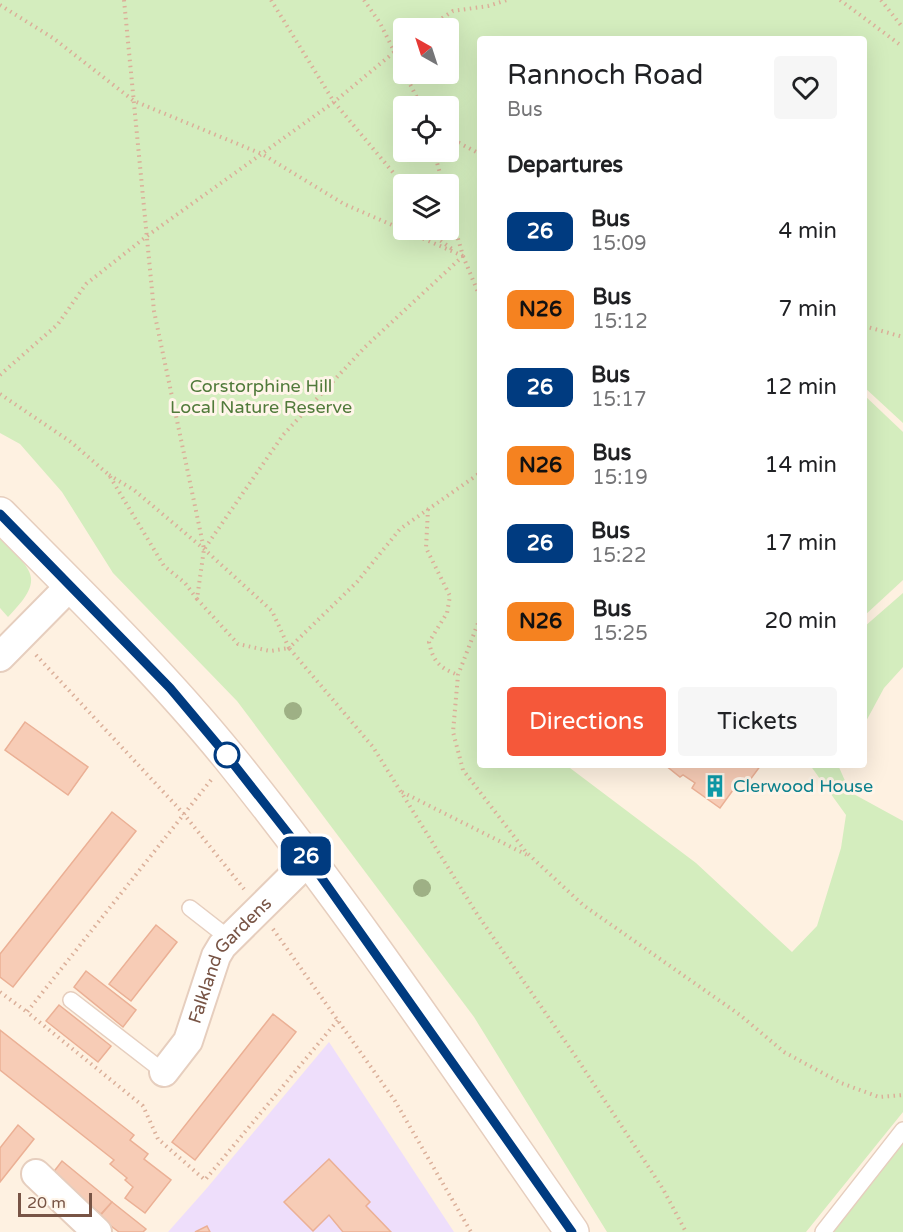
<!DOCTYPE html>
<style>
body{margin:0;font-family:"Varela Round",sans-serif;background:#f6f6f6;color:#202124;height:100vh;display:flex;flex-direction:column;font-size:22px;white-space:nowrap}
*{box-sizing:border-box;margin:0}
p{font-size:20px;color:#757577}
.icon{flex:none;width:33px;height:33px;fill:none;stroke:currentColor;stroke-width:2;stroke-linecap:round;stroke-linejoin:round}
.map{position:relative;flex:1;overflow:hidden}
.panel{position:absolute;left:477px;top:36px;width:390px;height:732px;display:flex;flex-direction:column;background:#fff;border-radius:6px;box-shadow:0 6px 24px #0002}
.panel>*{flex:none}
.badge{padding:0 12px;border-radius:9px;font-size:21px;line-height:39px}
.needle{width:39px;rotate:321deg}
.buttons{position:absolute;left:393px;top:18px;display:grid;gap:12px}
.buttons a{display:grid;place-items:center;width:66px;height:66px;border-radius:6px;background:#fff;box-shadow:0 6px 24px #0002;font-size:30px}
.scale{position:absolute;left:18px;bottom:15px;width:74px;box-sizing:border-box;padding-left:6px;border:3px solid #785445;border-top:0;font-size:16px;line-height:21px;white-space:nowrap;color:#785445;-webkit-text-stroke:4px #fff5e9;paint-order:stroke}
.map>.badge{position:absolute;translate:-50% -50%;box-shadow:0 0 0 3px #fff}
h2{padding:0 30px;font-size:22px;line-height:54px}
.round{display:grid;place-items:center;flex:none;width:63px;height:63px;border-radius:6px;background:#f6f6f6}
.summary{display:flex;align-items:center;justify-content:space-between;height:102px;padding:0 30px}
h1{font-size:28px;font-weight:600;line-height:45px}
.cta{display:flex;gap:12px;margin-top:auto;padding:12px 30px}
.cta a{flex:1;height:69px;border-radius:6px;background:#f5583a;color:#fff;font-size:24px;font-weight:600;line-height:69px;text-align:center}
.cta a+a{background:#f6f6f6;color:#202124}
ul{padding:0;list-style:none}
li{display:flex;align-items:center;gap:18px;height:78px;padding:0 30px}
li div{flex:1}
li b{display:block;font-size:22px}
li em{font-style:normal}
li .badge{min-width:66px;font-weight:700;text-align:center}
.map>svg:first-child{display:block}
.education{fill:#eedefb}
.green{fill:#d4edbe;fill-rule:evenodd}
.building{fill:#f7ccb6;stroke:#ebb095;stroke-width:1.5}
.lines{fill:none;stroke-linecap:round;stroke-linejoin:round}
.service-casing{stroke:#e6cebe;stroke-width:18}
.minor-casing{stroke:#e6cebe;stroke-width:32}
.tertiary-casing{stroke:#e6cebe;stroke-width:36}
.path{stroke:#dbaf99;stroke-width:4;stroke-dasharray:1.5 4.5;stroke-linecap:butt}
.service{stroke:#fff;stroke-width:15}
.minor{stroke:#fff;stroke-width:28}
.tertiary{stroke:#fff;stroke-width:33}
.tree{fill:#9eb085}
.line-casing{stroke:#fff;stroke-width:14}
.line{stroke:#003b80;stroke-width:9}
.stop-dot{fill:#fff;stroke:#003b80;stroke-width:3}
.labels{text-anchor:middle;stroke-width:6;stroke-linejoin:round;paint-order:stroke}
.park-label{font-size:18px;fill:#507a3a;stroke:#fff5e9}
.culture-label{font-size:18px;fill:#0d838f;stroke:#fff5e9;text-anchor:start}
.street-label{font-size:18px;fill:#785445;stroke:#fff5e9}
</style>
<div class="map">
<svg width="903" height="1232" viewBox="0 0 903 1232">
<rect width="100%" height="100%" fill="#fef1e1"/>
<!-- education -->
<path class="education" d="M329,1042L454,1232H168L207,1188Z"/>
<!-- green -->
<g class="green">
<path d="M0,0H903V423L864,387V39H480V765H566L696,863L792,952L817,926L841,848L846,815L810,765H838L850,792L903,821V1112L806,1232H607L474,1017L237,701L113,573L62,492L20,444L0,433ZM404,28H448V74H404ZM404,106H448V152H404ZM404,184H448V230H404Z"/>
<path d="M864,395L903,432V580L864,616Z"/>
<path d="M0,538C33,572 46,578 8,617L0,608Z"/>
<path d="M903,593V667L884,688L864,725V627Z"/>
<path d="M903,1130V1232H823Z"/>
</g>
<!-- building -->
<g class="building">
<path d="M25,722L88,767L68,795L5,750Z"/>
<path d="M665,765H761L747,784L741,779L720,808L692,788L695,783L683,775L680,777Z"/>
<path d="M112,812L136,831L13,987L0,977V954Z"/>
<path d="M156,925L177,942L131,1001L109,984Z"/>
<path d="M86,971L136,1010L123,1027L74,987Z"/>
<path d="M59,1005L111,1046L98,1062L46,1021Z"/>
<path d="M273,1014L296,1032L195,1160L172,1142Z"/>
<path d="M0,1030L134,1135L130,1140L148,1154L144,1159L171,1180L145,1213L125,1198L133,1187L125,1180L127,1178L110,1164L114,1160L0,1070Z"/>
<path d="M18,1125L34,1139L0,1182V1148Z"/>
<path d="M329,1159L370,1202L366,1206L391,1232H343L329,1215L313,1231L284,1202Z"/>
<path d="M62,1161L112,1202L101,1214L52,1174Z"/>
<path d="M112,1202L146,1229L143,1232H119L99,1217Z"/>
<path d="M207,1226L210,1232H195Z"/>
</g>
<g class="lines">
<!-- service casing -->
<g class="service-casing">
<g id="service">
<path d="M190,908L231,940"/>
<path d="M71,1000L164,1072"/>
<path d="M823,1232L903,1130"/>
</g>
</g>
<!-- minor casing -->
<g class="minor-casing">
<g id="minor">
<path d="M0,657L71,585"/>
<path id="s1" d="M164,1072L188,1041L216,956L222,946L309,860"/>
<path d="M36,1174L97,1232"/>
</g>
</g>
<!-- tertiary casing -->
<g class="tertiary-casing">
<path id="tertiary" d="M0,514C78,593 158,670 228,756C351,908 460,1072 572,1232"/>
</g>
<!-- path -->
<g class="path">
<path d="M124,0L154,311L204,549L197,599L238,644L270,651L289,648L373,747L477,914L576,1057L663,1189L686,1232"/>
<path d="M271,0L334,102L396,176L404,189"/>
<path d="M364,0L380,23L404,71"/>
<path d="M840,0L899,44L903,43"/>
<path d="M881,0L903,28"/>
<path d="M0,5L53,38L134,101L262,154L344,204L463,256"/>
<path d="M427,28L453,11L488,6L507,0"/>
<path d="M405,74L421,106"/>
<path d="M448,137L480,154"/>
<path d="M434,152L443,184"/>
<path d="M426,230L452,249"/>
<path d="M463,256L480,297"/>
<path d="M864,326L903,337"/>
<path d="M0,375L58,324L86,284L147,236L334,102L404,44"/>
<path d="M0,394L71,442L109,475L164,566L185,583L197,599"/>
<path d="M109,475L134,490L204,549L272,611L289,648L357,582L400,529L480,473"/>
<path d="M428,509L426,548L450,596L447,613L429,642C433,662 440,668 458,675"/>
<path d="M205,548L283,435L365,347L463,256L448,204"/>
<path d="M480,618L458,675L453,732L463,770L526,852L583,905L740,1015L784,1052L841,1083L879,1097L903,1095"/>
<path d="M36,655L183,813L244,889"/>
<path d="M211,780L27,1012L143,1106L158,1139L205,1180L338,1020"/>
<path d="M402,792L527,855"/>
<path d="M273,929L395,1101L471,1232"/>
<path d="M0,992L27,1012"/>
</g>
<!-- service -->
<use href="#service" class="service"/>
<!-- minor -->
<use href="#minor" class="minor"/>
<!-- tertiary -->
<use href="#tertiary" class="tertiary"/>
</g>
<!-- trees -->
<g class="tree">
<circle cx="293" cy="711" r="9"/>
<circle cx="422" cy="888" r="9"/>
</g>
<g class="lines">
<!-- line casing -->
<g class="line-casing">
<path id="line" d="M0,514L170,688L228,757L309,860L572,1232"/>
</g>
<!-- line -->
<use href="#line" class="line"/>
</g>
<!-- icons -->
<defs>
<g id="building-bare" transform="scale(1.8)"><path d="M-4-6H4V6H1V3H-1V6H-4ZM-2.5-4.3h1.7v1.8h-1.7ZM.8-4.3h1.7v1.8H.8ZM-2.5-1h1.7V.8h-1.7ZM.8-1h1.7V.8H.8Z" fill="#0f9aa8" stroke="#fff5e9" stroke-width="2.5" paint-order="stroke"/></g>
</defs>
<g fill-rule="evenodd">
<use href="#building-bare" x="715" y="786"/>
</g>
<!-- markers -->
<circle class="stop-dot" cx="227" cy="755" r="12"/>
<g class="labels">
<!-- park labels -->
<g class="park-label">
<text x="261" y="392">Corstorphine Hill<tspan x="261" dy="21">Local Nature Reserve</tspan></text>
</g>
<!-- culture labels -->
<g class="culture-label">
<text x="733" y="792">Clerwood House</text>
</g>
<!-- street labels -->
<g class="street-label">
<text dy="6" stroke="none"><textPath href="#s1" startOffset="132">Falkland Gardens</textPath></text>
</g>
</g>
</svg>
<div class="buttons">
<a><svg class="needle" viewBox="-14 -14 28 28"><path d="M0-13l5 13h-10z" fill="#e53935"/><path d="M0 13l5-13h-10z" fill="#757577"/></svg></a>
<a><svg class="icon" aria-label="locate" viewBox="0 0 24 24"><circle cx="12" cy="12" r="6"/><path d="M12 2v4M12 18v4M2 12h4M18 12h4"/></svg></a>
<a><svg class="icon" aria-label="layers" viewBox="0 0 24 24"><path d="M12 4l9 5-9 5-9-5zM3 14l9 5 9-5"/></svg></a>
</div>
<div class="scale">20 m</div>
<b class="badge" style="left:306px;top:856px;background:#003b80;color:#fff">26</b>
<section class="panel">
<div class="summary"><div><h1>Rannoch Road</h1><p>Bus</p></div><a class="round"><svg class="icon" aria-label="heart" viewBox="0 0 24 24"><path d="M12 20l-8-8c-3-5 5-10 8-4 3-6 11-1 8 4z"/></svg></a></div>
<h2>Departures</h2>
<ul>
<li><span class="badge" style="background:#003b80;color:#fff">26</span><div><b>Bus</b><p>15:09</p></div><em>4 min</em></li>
<li><span class="badge" style="background:#f58220;color:#111">N26</span><div><b>Bus</b><p>15:12</p></div><em>7 min</em></li>
<li><span class="badge" style="background:#003b80;color:#fff">26</span><div><b>Bus</b><p>15:17</p></div><em>12 min</em></li>
<li><span class="badge" style="background:#f58220;color:#111">N26</span><div><b>Bus</b><p>15:19</p></div><em>14 min</em></li>
<li><span class="badge" style="background:#003b80;color:#fff">26</span><div><b>Bus</b><p>15:22</p></div><em>17 min</em></li>
<li><span class="badge" style="background:#f58220;color:#111">N26</span><div><b>Bus</b><p>15:25</p></div><em>20 min</em></li>
</ul>
<div class="cta"><a>Directions</a><a>Tickets</a></div>
</section>
</div>
